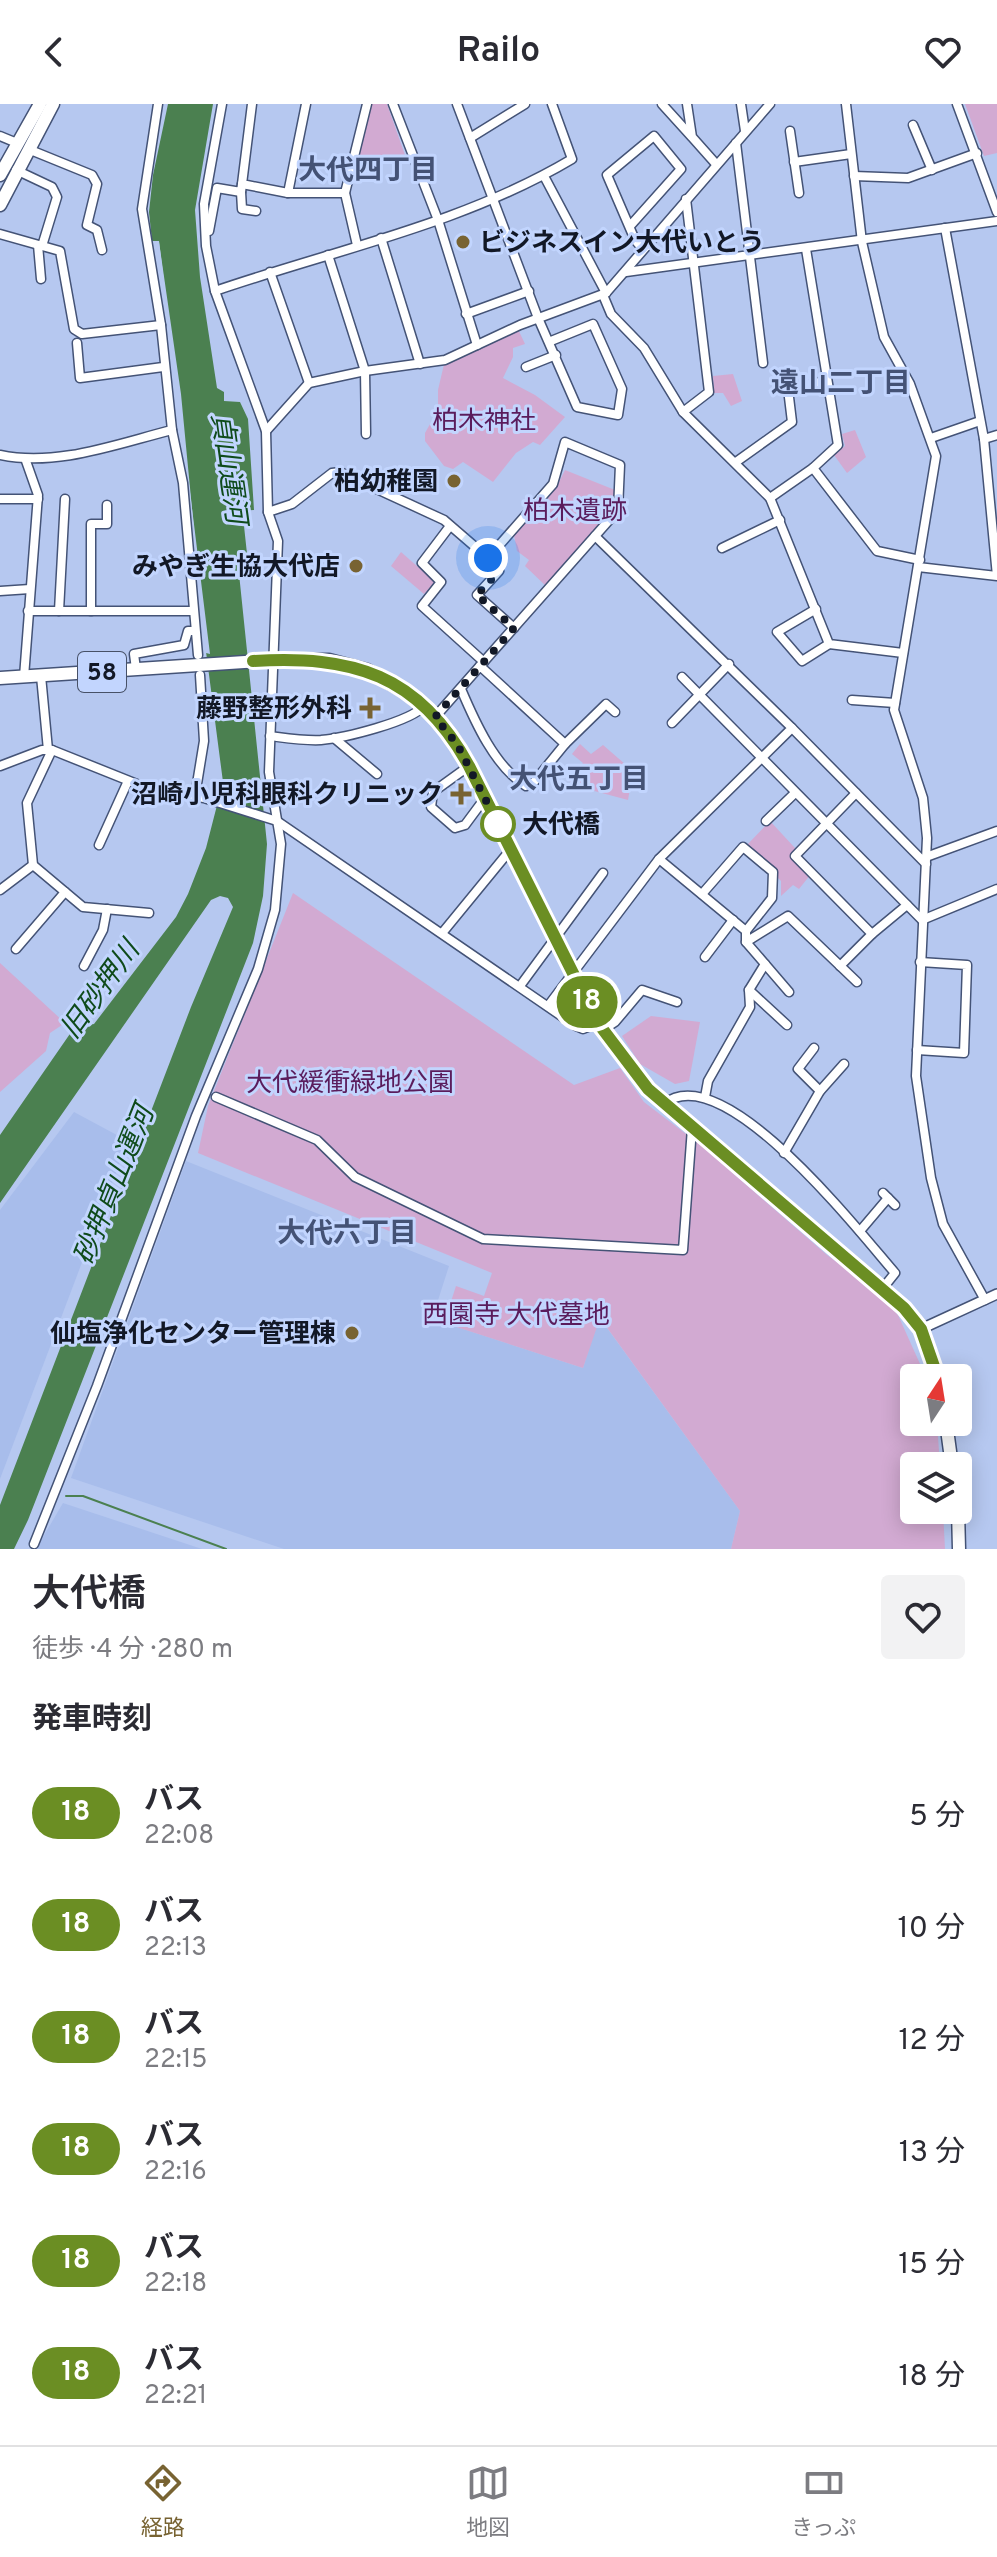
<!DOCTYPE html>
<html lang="ja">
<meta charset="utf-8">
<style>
body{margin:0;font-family:Overpass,"Noto Sans JP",sans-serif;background:#f2f2f3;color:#2b2b33;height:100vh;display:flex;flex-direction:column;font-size:30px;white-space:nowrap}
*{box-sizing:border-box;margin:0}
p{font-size:26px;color:#7c7c81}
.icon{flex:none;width:44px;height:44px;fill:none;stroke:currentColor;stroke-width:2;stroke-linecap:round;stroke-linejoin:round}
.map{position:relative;height:1445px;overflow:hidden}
.panel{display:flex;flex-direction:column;background:#fff;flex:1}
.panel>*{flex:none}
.badge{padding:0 16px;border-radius:26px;font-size:28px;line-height:52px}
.needle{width:52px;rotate:12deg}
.tools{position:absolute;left:900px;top:1260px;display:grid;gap:16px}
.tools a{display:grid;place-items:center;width:72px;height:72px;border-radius:8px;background:#fff;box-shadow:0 4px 20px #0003;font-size:40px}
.you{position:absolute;width:40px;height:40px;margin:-20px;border:6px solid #fff;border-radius:50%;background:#1a73e8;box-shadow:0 0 0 12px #1a73e833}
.map>.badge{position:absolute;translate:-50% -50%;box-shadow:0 0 0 4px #fff}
h2{padding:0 32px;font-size:30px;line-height:72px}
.round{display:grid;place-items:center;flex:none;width:84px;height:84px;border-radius:8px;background:#f2f2f3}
.headline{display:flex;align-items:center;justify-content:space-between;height:136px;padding:0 32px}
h1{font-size:38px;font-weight:600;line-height:60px}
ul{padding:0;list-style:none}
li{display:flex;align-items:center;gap:24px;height:112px;padding:0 32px}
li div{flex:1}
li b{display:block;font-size:30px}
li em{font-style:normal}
li .badge{min-width:88px;font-weight:700;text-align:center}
header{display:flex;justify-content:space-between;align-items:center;height:104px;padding:0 32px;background:#fff;font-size:36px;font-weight:600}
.tabs{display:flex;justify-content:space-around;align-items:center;height:112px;border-top:2px solid #e1e1e2;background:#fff;font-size:22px;color:#7c7c81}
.tabs a{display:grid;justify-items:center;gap:4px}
.tabs .current{color:#786332}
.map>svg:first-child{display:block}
.built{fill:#a8bdeb}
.green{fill:#d2aad2}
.water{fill:#4b8050}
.pier{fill:#b6c8f0}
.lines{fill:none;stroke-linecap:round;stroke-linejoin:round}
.stream{stroke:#4b8050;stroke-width:2}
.minor-casing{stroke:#445376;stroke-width:11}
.tertiary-casing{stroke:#445376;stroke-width:12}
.primary-casing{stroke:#445376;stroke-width:15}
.minor{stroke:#fff;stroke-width:8}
.tertiary{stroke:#fff;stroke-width:9}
.primary{stroke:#fff;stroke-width:12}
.line-casing{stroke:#fff;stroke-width:18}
.line{stroke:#6b8e23;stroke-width:12}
.walk{stroke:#121826;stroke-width:8;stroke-dasharray:0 14.4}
.poi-dot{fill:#786332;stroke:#c2d5fe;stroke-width:3}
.stop-dot{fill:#fff;stroke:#6b8e23;stroke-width:4}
.labels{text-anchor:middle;stroke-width:6;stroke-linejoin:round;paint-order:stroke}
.shield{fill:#c2d5fe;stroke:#475167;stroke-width:2}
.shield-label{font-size:24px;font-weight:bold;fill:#121826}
.poi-label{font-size:26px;font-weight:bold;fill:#121826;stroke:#c2d5fe;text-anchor:end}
.park-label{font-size:26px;fill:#5a1c5c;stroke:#c2d5fe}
.stop-label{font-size:26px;font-weight:bold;fill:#121826;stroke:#c2d5fe;text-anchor:start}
.neighbourhood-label{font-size:28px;font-weight:bold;fill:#445275;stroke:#c2d5fe}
.water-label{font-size:28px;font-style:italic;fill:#0f4b1b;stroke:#c2d5fe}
</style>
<header><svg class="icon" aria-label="back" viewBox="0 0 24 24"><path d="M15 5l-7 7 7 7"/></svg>Railo<svg class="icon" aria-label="heart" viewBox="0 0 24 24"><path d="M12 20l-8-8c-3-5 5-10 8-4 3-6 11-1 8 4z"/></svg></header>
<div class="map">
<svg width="997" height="1445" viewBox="0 0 997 1445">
<rect width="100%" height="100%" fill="#b6c8f0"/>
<!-- built -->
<g class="built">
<path d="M74,1008L128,1037L0,1375V1106Z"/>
<path d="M186,1057L449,1162L432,1215L583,1264L599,1213L740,1407L731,1445H284L71,1374Z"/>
<path d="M63,1399L202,1445H36Z"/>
</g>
<!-- green -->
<g class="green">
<path d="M370,0H387L405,51L355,66Z"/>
<path d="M965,0H997V49L984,52Z"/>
<path d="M517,223L525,240L513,244V253L503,274L535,291L565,313L540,341L533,338L516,349L493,378L463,358L453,365L444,362L425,337V329L438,306V286L445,256Z"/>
<path d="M733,270L742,297L731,302L723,289H714L713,272Z"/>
<path d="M855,326L866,353L847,369L834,351L845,342L842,330Z"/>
<path d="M565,366L615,386L614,405L547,483L525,462L529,456L517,447L514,431L556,384Z"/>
<path d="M401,448L435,478L424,490L391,462Z"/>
<path d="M580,640L591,650L603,641L633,667L628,696L572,681L569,676L583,659L572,650Z"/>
<path d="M770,717L795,744L793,753L811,770L799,785L793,781L781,792V777L746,742Z"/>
<path d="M293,789L574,981L620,964L644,998L703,1043L827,1151L877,1187L898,1211L925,1271L926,1274H914V1318H937L940,1362H914V1406H943L945,1445H731L740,1407L600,1214L583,1264L444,1219L456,1182L484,1192L492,1169L198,1049L208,1002Z"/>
<path d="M0,859L65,919L50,929L46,947L0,988Z"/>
<path d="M651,912L700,918L689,977L675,980L640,960L622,932Z"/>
</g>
<!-- water -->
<path class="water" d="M168,0H213L195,106L200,173L217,284L224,288V297L240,298L248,315L254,406L236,407V421L244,422L248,459L238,460L267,740L263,792L253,839L28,1416L14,1445H0V1401L191,903L233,803L228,794L220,792L211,796L0,1099V1031L74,924L94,920L176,813L188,790L206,744L223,678L205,540L181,290L159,138L152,137L149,108L153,71Z"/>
<!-- pier -->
<path class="pier" d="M152,137H159L210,550L202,548L177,291Z"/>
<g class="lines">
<!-- stream -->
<path class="stream" d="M66,1392H83L226,1445"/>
<!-- minor casing -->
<g class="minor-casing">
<g id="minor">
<path d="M158,0L142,105L161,221L172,326L183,379L198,551"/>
<path d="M252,0L242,80L288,89H345"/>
<path d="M393,0L438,116L477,241"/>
<path d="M457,0L538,214L577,303L618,311L622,285L593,220L551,237"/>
<path d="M662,0L691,32"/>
<path d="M687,0L692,33L716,60"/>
<path d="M741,0L745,27"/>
<path d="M846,0L862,138L884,233L910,280L936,352L894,606L923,694L927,734L916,972L931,1074L943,1120L985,1196"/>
<path d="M957,0L997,108"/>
<path d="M913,21L932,66"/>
<path d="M790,27L799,89"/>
<path d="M0,32L17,39"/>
<path d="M470,34L525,0"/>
<path d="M736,39L763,259"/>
<path d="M28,45L92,71L97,80L87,121L97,126L102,146"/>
<path d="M794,58L851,50"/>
<path d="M16,66L52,83L57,93L42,142"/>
<path d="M544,72L606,189"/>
<path d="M854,72L908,74L977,49"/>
<path d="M241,88L242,105L256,107"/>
<path d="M288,89L306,0"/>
<path d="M630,122L681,65L654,32L607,71L635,136L642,144"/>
<path d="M209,127L217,84L241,88L242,80"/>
<path d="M0,130L60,147L74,225L82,230L161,221"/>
<path d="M381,134L420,260"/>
<path d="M38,141L41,175"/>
<path d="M357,141L345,89L367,0"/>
<path d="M806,145L838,341L813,364"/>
<path d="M328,151L365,267L366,330"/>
<path d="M270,168L309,279"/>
<path d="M626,168L997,117"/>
<path d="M215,187C334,146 463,120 572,55L552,0"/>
<path d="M603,191L611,210L644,244L683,308L770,394L829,540L903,549"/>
<path d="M466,210L529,187"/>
<path d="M77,239L80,274L163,263"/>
<path d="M526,263L556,251"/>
<path d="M683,308L709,288L686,95"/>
<path d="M266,327L309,279L365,267L445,256L520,221L606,189L770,0"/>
<path d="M931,334L980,317"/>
<path d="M984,335L997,331"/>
<path d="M0,351C57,363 116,340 172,326"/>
<path d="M736,358L792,318L788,285L825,277"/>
<path d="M770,394L813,364L877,447L920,456"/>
<path d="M0,395H38"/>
<path d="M268,408L292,400L332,369L340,368L444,416L488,454L553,380L565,338L620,361L618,406L480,562"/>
<path d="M450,422L422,459L441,478L422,502L484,558"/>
<path d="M722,444L780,416"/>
<path d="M488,454L499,467L477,491L514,524"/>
<path d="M918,463L997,472L984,335L945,124"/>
<path d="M0,487L30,485"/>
<path d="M816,505L777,528L802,557L829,540"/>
<path d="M28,507H193"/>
<path d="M59,507L65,395"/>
<path d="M91,507V420H107V401"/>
<path d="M136,565L134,550L184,541L188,527H195"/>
<path d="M41,572L48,646"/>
<path d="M24,573L38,391L26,357"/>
<path d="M682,573L922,816L997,785"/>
<path d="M852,596L895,599"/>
<path d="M435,613L480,562L565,640L534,678L526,682C495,663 475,618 461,585"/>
<path d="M672,619L729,560"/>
<path d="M792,624L926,760"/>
<path d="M270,632C286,634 305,637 321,636C344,634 410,618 424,602"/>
<path d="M334,634L377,670"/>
<path d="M565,640L606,600L615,608"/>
<path d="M52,646L27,699L33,761L83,803L149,809"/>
<path d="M0,662L42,646H52L147,684L204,694L277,717L576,922L583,925L598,919"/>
<path d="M469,662L433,688L431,703L455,724L465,721L485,694"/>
<path d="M195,692L204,637L200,571"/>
<path d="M766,717L795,689"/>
<path d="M99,741L128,677"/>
<path d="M926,753L997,727"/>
<path d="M659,755L746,827V838L765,860L749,886L750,903L708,977L705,993"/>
<path d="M0,786L33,761"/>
<path d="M702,790L743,743L773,768L772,794L746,827"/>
<path d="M443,828L511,745"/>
<path d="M872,830L907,801"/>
<path d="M746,838L788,812L857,878"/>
<path d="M16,845L65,788"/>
<path d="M705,853L733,816"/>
<path d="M765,860L789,888"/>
<path d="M84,862L103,826L107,805"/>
<path d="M840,862L872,830L795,752L856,689"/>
<path d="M520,882L603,769"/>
<path d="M749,886L787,921"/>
<path d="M548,902L659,755L792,624L595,432"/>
<path d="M603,926L615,918L642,886L677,898"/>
<path d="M814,944L798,965L820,987"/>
<path d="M917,946L964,949L967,861L920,858"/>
<path d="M216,993L317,1036L355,1073L483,1135L683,1146L692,1024"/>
<path d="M664,1000C723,952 860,1129 895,1169L883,1184"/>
<path d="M784,1049L820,987L844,960"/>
<path d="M883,1089L895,1101"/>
<path d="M860,1127L888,1094"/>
<path d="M34,1440L97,1282L196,1012L258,865L275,806L281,740L269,668L278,437L268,408L266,327L215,187L206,142L204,100L222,0"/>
</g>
</g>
<!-- tertiary casing -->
<g class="tertiary-casing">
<path id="tertiary" d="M921,1225L997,1190"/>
</g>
<!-- primary casing -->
<g class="primary-casing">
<g id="primary">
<path d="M0,71L40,0"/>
<path d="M0,101L53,0"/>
<path d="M0,574L275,556H329L367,566L407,589L435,613L457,640L598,919L648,985L904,1204L921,1225L938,1274"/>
<path d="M946,1318L952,1362"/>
<path d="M958,1406L959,1445"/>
</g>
</g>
<!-- minor -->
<use href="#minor" class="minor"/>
<!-- tertiary -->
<use href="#tertiary" class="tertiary"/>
<!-- primary -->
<use href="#primary" class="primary"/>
</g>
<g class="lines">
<!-- line casing -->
<g class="line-casing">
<path id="line" d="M253,557C352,551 419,570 469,662L598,919L648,985L904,1204L921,1225L938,1274"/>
</g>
<!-- line -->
<use href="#line" class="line"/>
<!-- walk -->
<path class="walk" d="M488,454L499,467L477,491L514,524L435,613L457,640L498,720"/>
</g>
<!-- markers -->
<g class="poi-dot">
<circle cx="463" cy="138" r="8"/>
<circle cx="454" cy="377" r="8"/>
<circle cx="356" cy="462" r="8"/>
<path d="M366 592h8v8h8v8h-8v8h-8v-8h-8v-8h8z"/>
<path d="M457 678h8v8h8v8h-8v8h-8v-8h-8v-8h8z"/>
<circle cx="352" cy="1229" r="8"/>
</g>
<circle class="stop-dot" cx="498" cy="720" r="16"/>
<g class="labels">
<!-- shield labels -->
<rect class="shield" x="78" y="548" width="48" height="40" rx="6"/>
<g class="shield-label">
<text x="102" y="576">58</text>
</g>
<!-- poi labels -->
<g class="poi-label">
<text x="479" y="147" text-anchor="start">ビジネスイン大代いとう</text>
<text x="438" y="386">柏幼稚園</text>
<text x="340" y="471">みやぎ生協大代店</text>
<text x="352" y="613">藤野整形外科</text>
<text x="443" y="699">沼崎小児科眼科クリニック</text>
<text x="336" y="1238">仙塩浄化センター管理棟</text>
</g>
<!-- park labels -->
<g class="park-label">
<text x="484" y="325">柏木神社</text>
<text x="575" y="415">柏木遺跡</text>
<text x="350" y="987">大代緩衝緑地公園</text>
<text x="516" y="1219">西園寺 大代墓地</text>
</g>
<!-- stop labels -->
<g class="stop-label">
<text x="522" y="729">大代橋</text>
</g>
<!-- neighbourhood labels -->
<g class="neighbourhood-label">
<text x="368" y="75">大代四丁目</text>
<text x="841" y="288">遠山二丁目</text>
<text x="579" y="684">大代五丁目</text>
<text x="347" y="1138">大代六丁目</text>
</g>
<!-- water labels -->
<g class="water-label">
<text transform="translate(230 364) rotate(82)" y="10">貞山運河</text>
<text transform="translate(99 885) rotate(-54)" y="10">旧砂押川</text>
<text transform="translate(113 1081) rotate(-68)" y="10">砂押貞山運河</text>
</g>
</g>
</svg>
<div class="tools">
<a><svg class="needle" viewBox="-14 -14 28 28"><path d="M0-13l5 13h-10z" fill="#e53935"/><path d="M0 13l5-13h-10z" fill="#7c7c81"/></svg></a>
<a><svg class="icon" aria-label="layers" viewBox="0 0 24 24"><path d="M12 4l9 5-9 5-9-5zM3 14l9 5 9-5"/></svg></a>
</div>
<div class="you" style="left:488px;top:454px"></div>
<b class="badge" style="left:587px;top:898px;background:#6b8e23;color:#fff">18</b>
</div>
<section class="panel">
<div class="headline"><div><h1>大代橋</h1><p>徒歩 · 4 分 · 280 m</p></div><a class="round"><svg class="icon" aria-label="heart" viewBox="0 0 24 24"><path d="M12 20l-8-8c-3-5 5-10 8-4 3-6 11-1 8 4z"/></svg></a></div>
<h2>発車時刻</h2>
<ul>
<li><span class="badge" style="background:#6b8e23;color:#fff">18</span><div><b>バス</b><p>22:08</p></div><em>5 分</em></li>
<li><span class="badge" style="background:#6b8e23;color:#fff">18</span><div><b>バス</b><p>22:13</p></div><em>10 分</em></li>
<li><span class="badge" style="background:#6b8e23;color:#fff">18</span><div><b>バス</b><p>22:15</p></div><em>12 分</em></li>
<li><span class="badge" style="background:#6b8e23;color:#fff">18</span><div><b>バス</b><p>22:16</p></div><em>13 分</em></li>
<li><span class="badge" style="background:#6b8e23;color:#fff">18</span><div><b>バス</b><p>22:18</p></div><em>15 分</em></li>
<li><span class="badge" style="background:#6b8e23;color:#fff">18</span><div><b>バス</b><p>22:21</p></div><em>18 分</em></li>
</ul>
</section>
<nav class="tabs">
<a class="current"><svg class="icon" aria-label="directions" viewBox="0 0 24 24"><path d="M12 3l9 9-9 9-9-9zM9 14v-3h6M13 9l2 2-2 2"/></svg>経路</a>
<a><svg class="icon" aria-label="map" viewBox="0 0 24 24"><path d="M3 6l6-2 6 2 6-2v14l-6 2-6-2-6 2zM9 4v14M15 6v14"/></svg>地図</a>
<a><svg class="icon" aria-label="tickets" viewBox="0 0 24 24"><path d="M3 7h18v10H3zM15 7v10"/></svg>きっぷ</a>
</nav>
